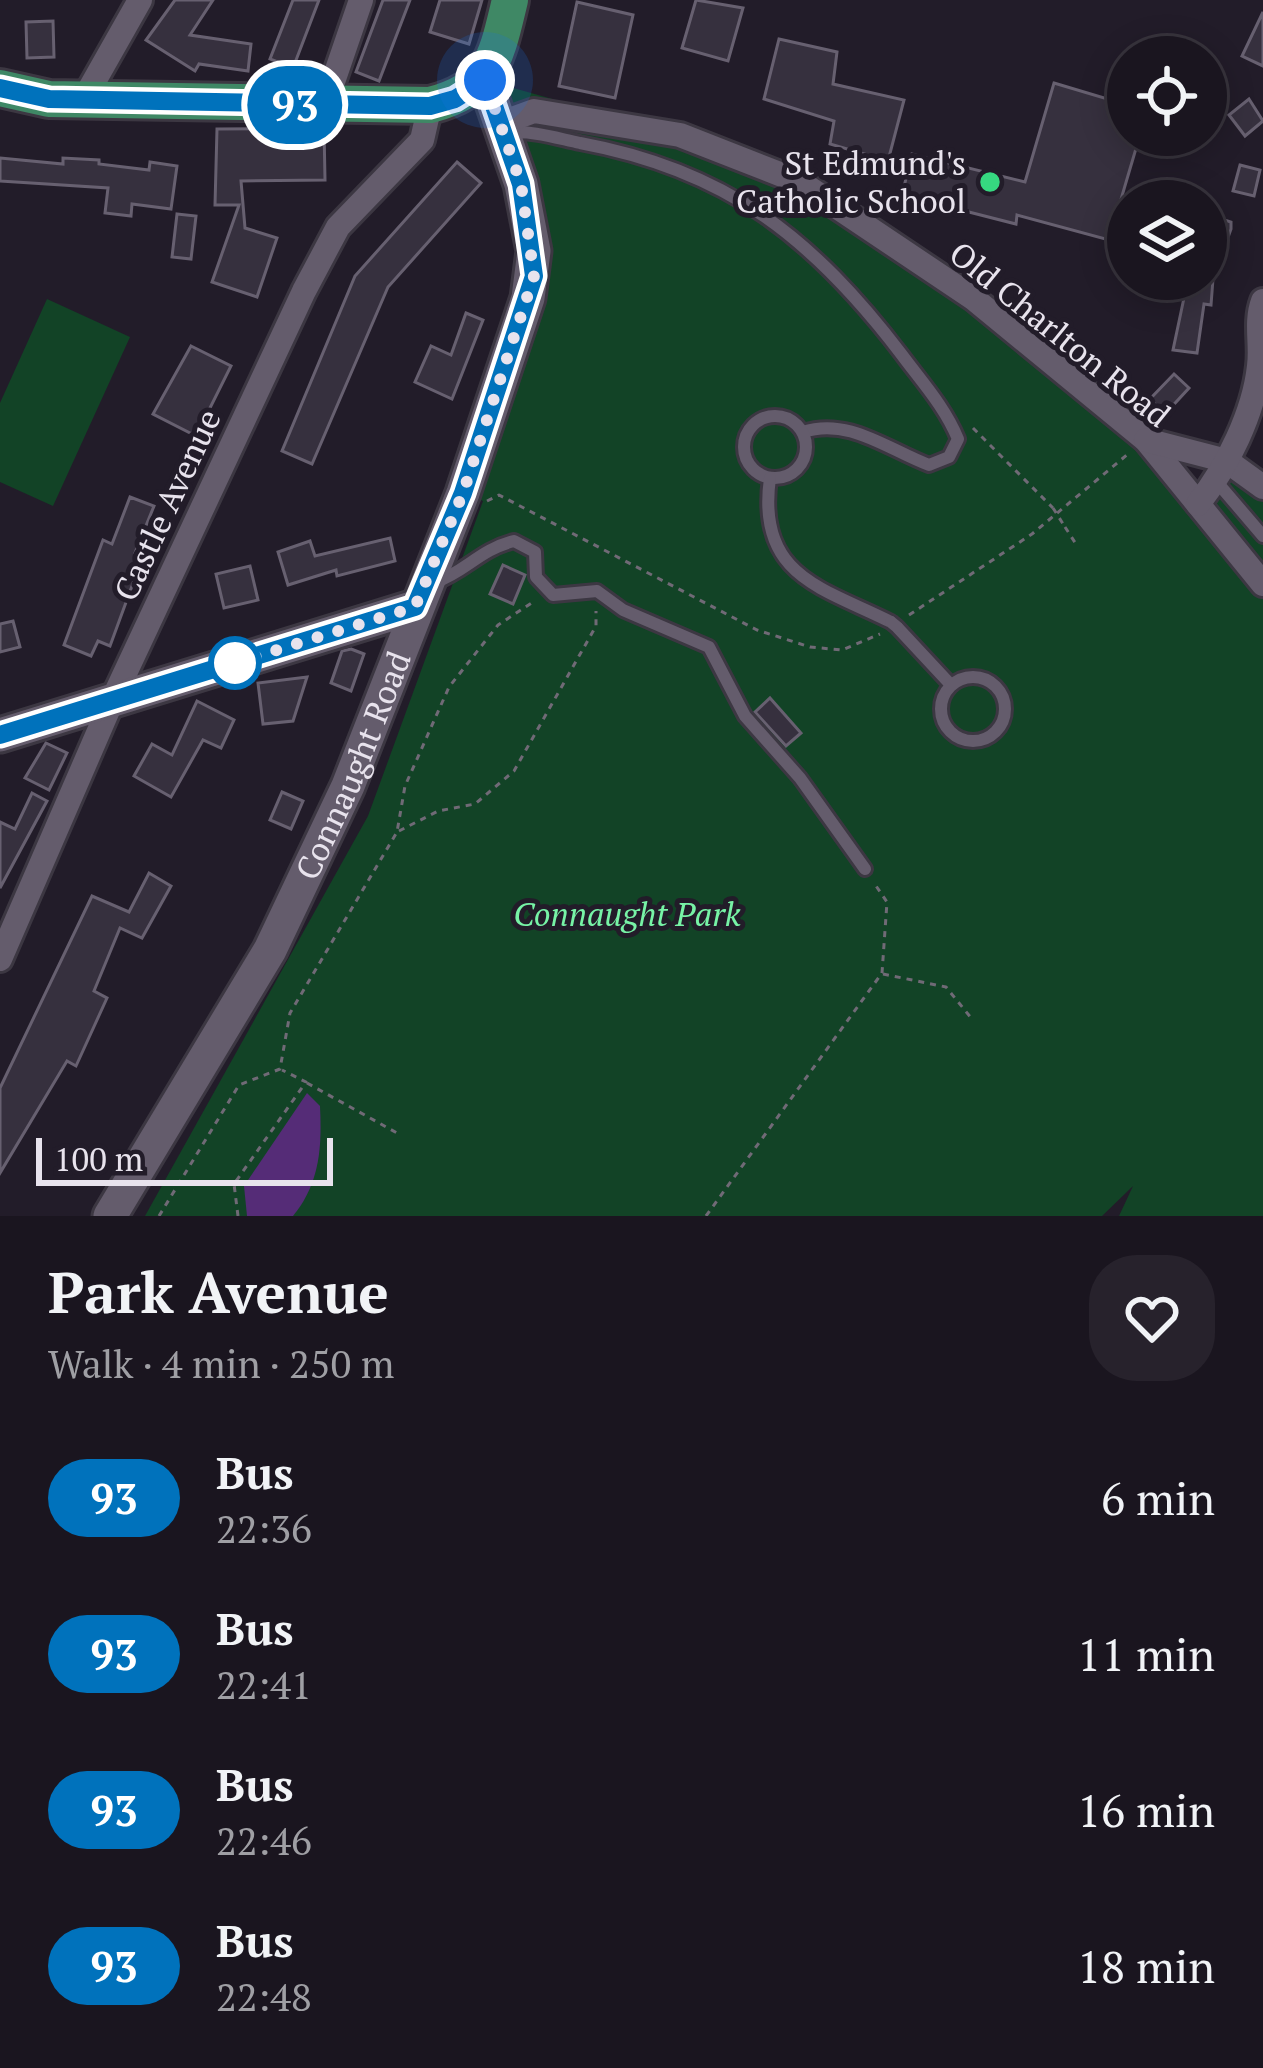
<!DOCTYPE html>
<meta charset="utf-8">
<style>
body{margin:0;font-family:"PT Serif",serif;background:#27222c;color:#f1f3f6;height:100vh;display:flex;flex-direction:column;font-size:45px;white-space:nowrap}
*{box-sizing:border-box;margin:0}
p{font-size:39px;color:#9f9fa4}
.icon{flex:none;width:66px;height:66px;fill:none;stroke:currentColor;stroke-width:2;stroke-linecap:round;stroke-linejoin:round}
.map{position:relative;height:1216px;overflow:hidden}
.details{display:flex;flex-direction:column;background:#1a151f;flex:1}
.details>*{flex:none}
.badge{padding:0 24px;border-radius:39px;font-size:42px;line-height:78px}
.tools{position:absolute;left:1107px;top:36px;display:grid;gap:24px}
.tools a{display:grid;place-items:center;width:120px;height:120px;border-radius:50%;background:#1a151f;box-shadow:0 6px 30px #0003,0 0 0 3px #38343d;font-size:60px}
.scale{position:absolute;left:36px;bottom:30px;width:297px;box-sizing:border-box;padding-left:12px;border:6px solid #e8e3ed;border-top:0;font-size:33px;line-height:42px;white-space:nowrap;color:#e8e3ed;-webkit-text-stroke:9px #221c29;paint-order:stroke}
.you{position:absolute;width:60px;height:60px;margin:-30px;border:9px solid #fff;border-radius:50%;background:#1a73e8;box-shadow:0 0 0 18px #1a73e833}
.map>.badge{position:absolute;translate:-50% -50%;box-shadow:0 0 0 6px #fff}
.round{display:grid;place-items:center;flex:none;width:126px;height:126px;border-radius:48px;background:#27222c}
.head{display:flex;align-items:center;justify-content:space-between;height:204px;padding:0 48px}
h1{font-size:57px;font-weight:700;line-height:90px}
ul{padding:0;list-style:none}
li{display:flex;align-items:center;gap:36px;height:156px;padding:0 48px}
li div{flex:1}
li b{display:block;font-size:45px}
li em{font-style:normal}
li .badge{min-width:132px;font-weight:700;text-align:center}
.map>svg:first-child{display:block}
.green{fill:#124326}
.water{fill:#552c77}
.building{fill:#36303e;stroke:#676070;stroke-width:3}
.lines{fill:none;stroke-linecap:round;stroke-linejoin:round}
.lane-casing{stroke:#3c3742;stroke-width:18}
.street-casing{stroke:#3c3742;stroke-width:30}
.secondary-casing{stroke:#3c3742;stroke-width:39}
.primary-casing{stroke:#3c3742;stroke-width:42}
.path{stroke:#706a76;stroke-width:3;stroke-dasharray:6 6;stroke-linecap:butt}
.lane{stroke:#645c6c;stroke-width:12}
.street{stroke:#645c6c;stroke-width:24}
.secondary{stroke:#645c6c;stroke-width:33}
.primary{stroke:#3f8865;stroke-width:36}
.lane-bridge-casing{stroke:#3c3742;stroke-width:18;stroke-linecap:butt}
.path-bridge{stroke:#706a76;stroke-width:3;stroke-dasharray:6 6;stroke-linecap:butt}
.lane-bridge{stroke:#645c6c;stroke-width:12}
.line-casing{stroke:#fff;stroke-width:27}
.line{stroke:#0072bc;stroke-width:18}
.walk{stroke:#e8e3ed;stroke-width:12;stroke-dasharray:0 21.6}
.poi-dot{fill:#36d880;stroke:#221c29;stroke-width:4.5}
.stop-dot{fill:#fff;stroke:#0072bc;stroke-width:6}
.labels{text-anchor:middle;stroke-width:10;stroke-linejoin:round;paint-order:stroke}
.poi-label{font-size:33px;fill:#e8e3ed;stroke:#221c29;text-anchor:end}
.street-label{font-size:33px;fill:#e8e3ed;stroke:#221c29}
.park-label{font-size:33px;font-style:italic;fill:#77f3a6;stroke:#221c29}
</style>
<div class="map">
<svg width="1263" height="1216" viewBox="0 0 1263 1216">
<rect width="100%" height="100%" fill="#221c29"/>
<!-- green -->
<g class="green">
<path d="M485,80L680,135L800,182L973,298L1198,503L1227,461L1263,487V1216H1119L1133,1186L1102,1216H145L368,816L483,501L463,493L528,298Z"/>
<path d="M47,299L130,337L53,506L0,482V403Z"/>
</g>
<!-- water -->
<path class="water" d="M307,1093L320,1106C322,1147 320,1183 293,1216H247L244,1186Z"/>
<!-- building -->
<g class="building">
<path d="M175,0H213L190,35L251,44L248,71L199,64L195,71L146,40Z"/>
<path d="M293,0H319L293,68L270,59Z"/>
<path d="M383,0H410L379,81L356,72Z"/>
<path d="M440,0H482L469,44L430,32Z"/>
<path d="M696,0L743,8L728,61L682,48Z"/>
<path d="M577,2L633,15L615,98L559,86Z"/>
<path d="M1263,12V66L1242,56Z"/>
<path d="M53,21L54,57L27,58L26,22Z"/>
<path d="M779,39L837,52L833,84L904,100L888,161L830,144L834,121L764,99Z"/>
<path d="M1054,83L1128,105V135H1140L1109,240L1017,215L1016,224L902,195L912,154L1025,182Z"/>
<path d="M1249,99L1263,121L1245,136L1229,115Z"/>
<path d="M324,128L325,180L241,181L245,228L277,238L257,297L212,282L239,205H215L217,129Z"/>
<path d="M0,158L63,164V158L99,160V164L149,170L150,162L177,166L171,209L132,204L131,216L105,213L108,188L0,181Z"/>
<path d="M457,162L481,183L388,287L312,464L282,451L355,276Z"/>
<path d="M1240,165L1260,170L1254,196L1233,191Z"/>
<path d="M177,214L196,216L191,259L172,257Z"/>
<path d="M1215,217L1231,222V229L1213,279L1211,305L1204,304L1197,353L1173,350L1188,279H1206V244Z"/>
<path d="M466,313L483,320L452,399L415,382L431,346L451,355Z"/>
<path d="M191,346L231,366L196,436L153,414Z"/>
<path d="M1174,374L1189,388L1165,414L1150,399Z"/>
<path d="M130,497L154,506L135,553L143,556L110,646L98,641L91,656L64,645L103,540L112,544Z"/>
<path d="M390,538L395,561L337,576L336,570L288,585L278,552L310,541L315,556Z"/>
<path d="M503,565L525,575L513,604L490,594Z"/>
<path d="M250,566L258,600L224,608L216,574Z"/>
<path d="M13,621L20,647L0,652V624Z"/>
<path d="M351,649L364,654L351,691L331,683L342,651Z"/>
<path d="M307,677L293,721L263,724L258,683Z"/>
<path d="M770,698L801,733L786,746L755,712Z"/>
<path d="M197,701L234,720L221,748L203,740L171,797L134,776L152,744L172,755Z"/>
<path d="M46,743L67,753L49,790L25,778Z"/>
<path d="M282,792L303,801L291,829L270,820Z"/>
<path d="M32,793L47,801L0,888V822L15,829Z"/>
<path d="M149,873L171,886L142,938L120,928L94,991L107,998L76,1066L67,1061L0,1173V1088L92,896L129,912Z"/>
</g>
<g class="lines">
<!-- lane casing -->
<g class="lane-casing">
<g id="lane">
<path d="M508,133C532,130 556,138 580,143C727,170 813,238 902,355C922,382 945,407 958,439L949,457L929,465C887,449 848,417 803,432"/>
<circle cx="775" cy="447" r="31"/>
<path d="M770,478C756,577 824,588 891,622"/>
<path d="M1216,481L1263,536"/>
<path d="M434,583C467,571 479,550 514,541L535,552L536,577L553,595L597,591L623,610L709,647L745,716L800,778L865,869"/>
<path d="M897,627L951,685"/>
<circle cx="973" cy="709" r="32"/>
</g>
</g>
<!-- street casing -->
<g class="street-casing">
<g id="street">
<path d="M84,99L140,0"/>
<path d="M325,105L361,0"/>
<path d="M504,122L534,111L680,135L800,182L973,298L1146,440L1263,584"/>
<path d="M1146,440L1227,461L1263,487"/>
<path d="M1198,504C1227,467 1254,413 1259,366C1262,345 1255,322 1263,301"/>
<path d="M0,959L112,701L304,291L338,227L422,140L430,105"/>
</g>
</g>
<!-- secondary casing -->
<g class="secondary-casing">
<g id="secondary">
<path d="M0,735L415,607"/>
<path id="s1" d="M110,1216L270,950L348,786L463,493L528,298L534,251L521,184L485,80"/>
</g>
</g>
<!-- primary casing -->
<g class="primary-casing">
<path id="primary" d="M0,88L49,99L430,105C492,89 496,58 510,0"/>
</g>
<!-- path -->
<g class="path">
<path d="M973,428L1053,508"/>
<path d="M487,501L499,495L757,630L810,647L842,650L880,634"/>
<path d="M1065,527L1076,544"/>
<path d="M909,615L1032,534L1128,454"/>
<path d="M399,831L438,811L475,804L514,771L596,626V611"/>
<path d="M883,974L946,987L972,1019"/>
<path d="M307,1083L397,1133"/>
<path d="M159,1216L239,1085L280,1069L290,1013L397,832L405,786L449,687L498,625L533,602"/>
<path d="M238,1216L234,1184L306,1082L282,1070"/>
<path d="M706,1216L882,973L887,902L874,883"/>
</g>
<!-- lane -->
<use href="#lane" class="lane"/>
<!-- street -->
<use href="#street" class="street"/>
<!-- secondary -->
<use href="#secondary" class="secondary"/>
<!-- primary -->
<use href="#primary" class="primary"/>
<!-- lane-bridge casing -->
<g class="lane-bridge-casing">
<path id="lane-bridge" d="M891,622L897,627"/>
</g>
<!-- path-bridge -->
<path class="path-bridge" d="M1053,508L1065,527"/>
<!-- lane-bridge -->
<use href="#lane-bridge" class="lane-bridge"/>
</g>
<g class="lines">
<!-- line casing -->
<g class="line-casing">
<path id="line" d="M0,88L49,99L430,106L455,99L485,80L521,184L534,276L463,493L415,607L0,735"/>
</g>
<!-- line -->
<use href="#line" class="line"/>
<!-- walk -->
<path class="walk" d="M235,663L415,607L463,493L534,276L521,184L485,80"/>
</g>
<!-- markers -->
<circle class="poi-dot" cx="990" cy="182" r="12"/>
<circle class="stop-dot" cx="235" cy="663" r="24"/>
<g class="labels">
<!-- poi labels -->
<g class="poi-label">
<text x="966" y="175">St Edmund's<tspan x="966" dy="38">Catholic School</tspan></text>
</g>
<!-- street labels -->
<g class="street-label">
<text transform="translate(1060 334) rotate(39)" y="12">Old Charlton Road</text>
<text transform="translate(167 505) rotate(-65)" y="12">Castle Avenue</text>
<text dy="12" stroke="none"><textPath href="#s1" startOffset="513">Connaught Road</textPath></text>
</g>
<!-- park labels -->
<g class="park-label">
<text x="627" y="926">Connaught Park</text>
</g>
</g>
</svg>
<div class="tools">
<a><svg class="icon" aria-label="locate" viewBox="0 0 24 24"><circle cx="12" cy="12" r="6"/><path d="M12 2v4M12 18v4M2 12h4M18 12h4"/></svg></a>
<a><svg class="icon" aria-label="layers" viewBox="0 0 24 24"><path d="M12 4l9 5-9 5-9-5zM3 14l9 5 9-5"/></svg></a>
</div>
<div class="scale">100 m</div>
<div class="you" style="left:485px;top:80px"></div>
<b class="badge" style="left:295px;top:105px;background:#0072bc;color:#fff">93</b>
</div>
<section class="details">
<div class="head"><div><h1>Park Avenue</h1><p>Walk · 4 min · 250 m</p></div><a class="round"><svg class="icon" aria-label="heart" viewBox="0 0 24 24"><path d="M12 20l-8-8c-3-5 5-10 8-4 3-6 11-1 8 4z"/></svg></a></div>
<ul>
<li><span class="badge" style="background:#0072bc;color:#fff">93</span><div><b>Bus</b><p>22:36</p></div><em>6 min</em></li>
<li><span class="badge" style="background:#0072bc;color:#fff">93</span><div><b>Bus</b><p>22:41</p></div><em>11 min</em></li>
<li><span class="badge" style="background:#0072bc;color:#fff">93</span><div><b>Bus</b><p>22:46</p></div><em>16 min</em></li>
<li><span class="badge" style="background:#0072bc;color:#fff">93</span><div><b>Bus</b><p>22:48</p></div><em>18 min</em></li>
</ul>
</section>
